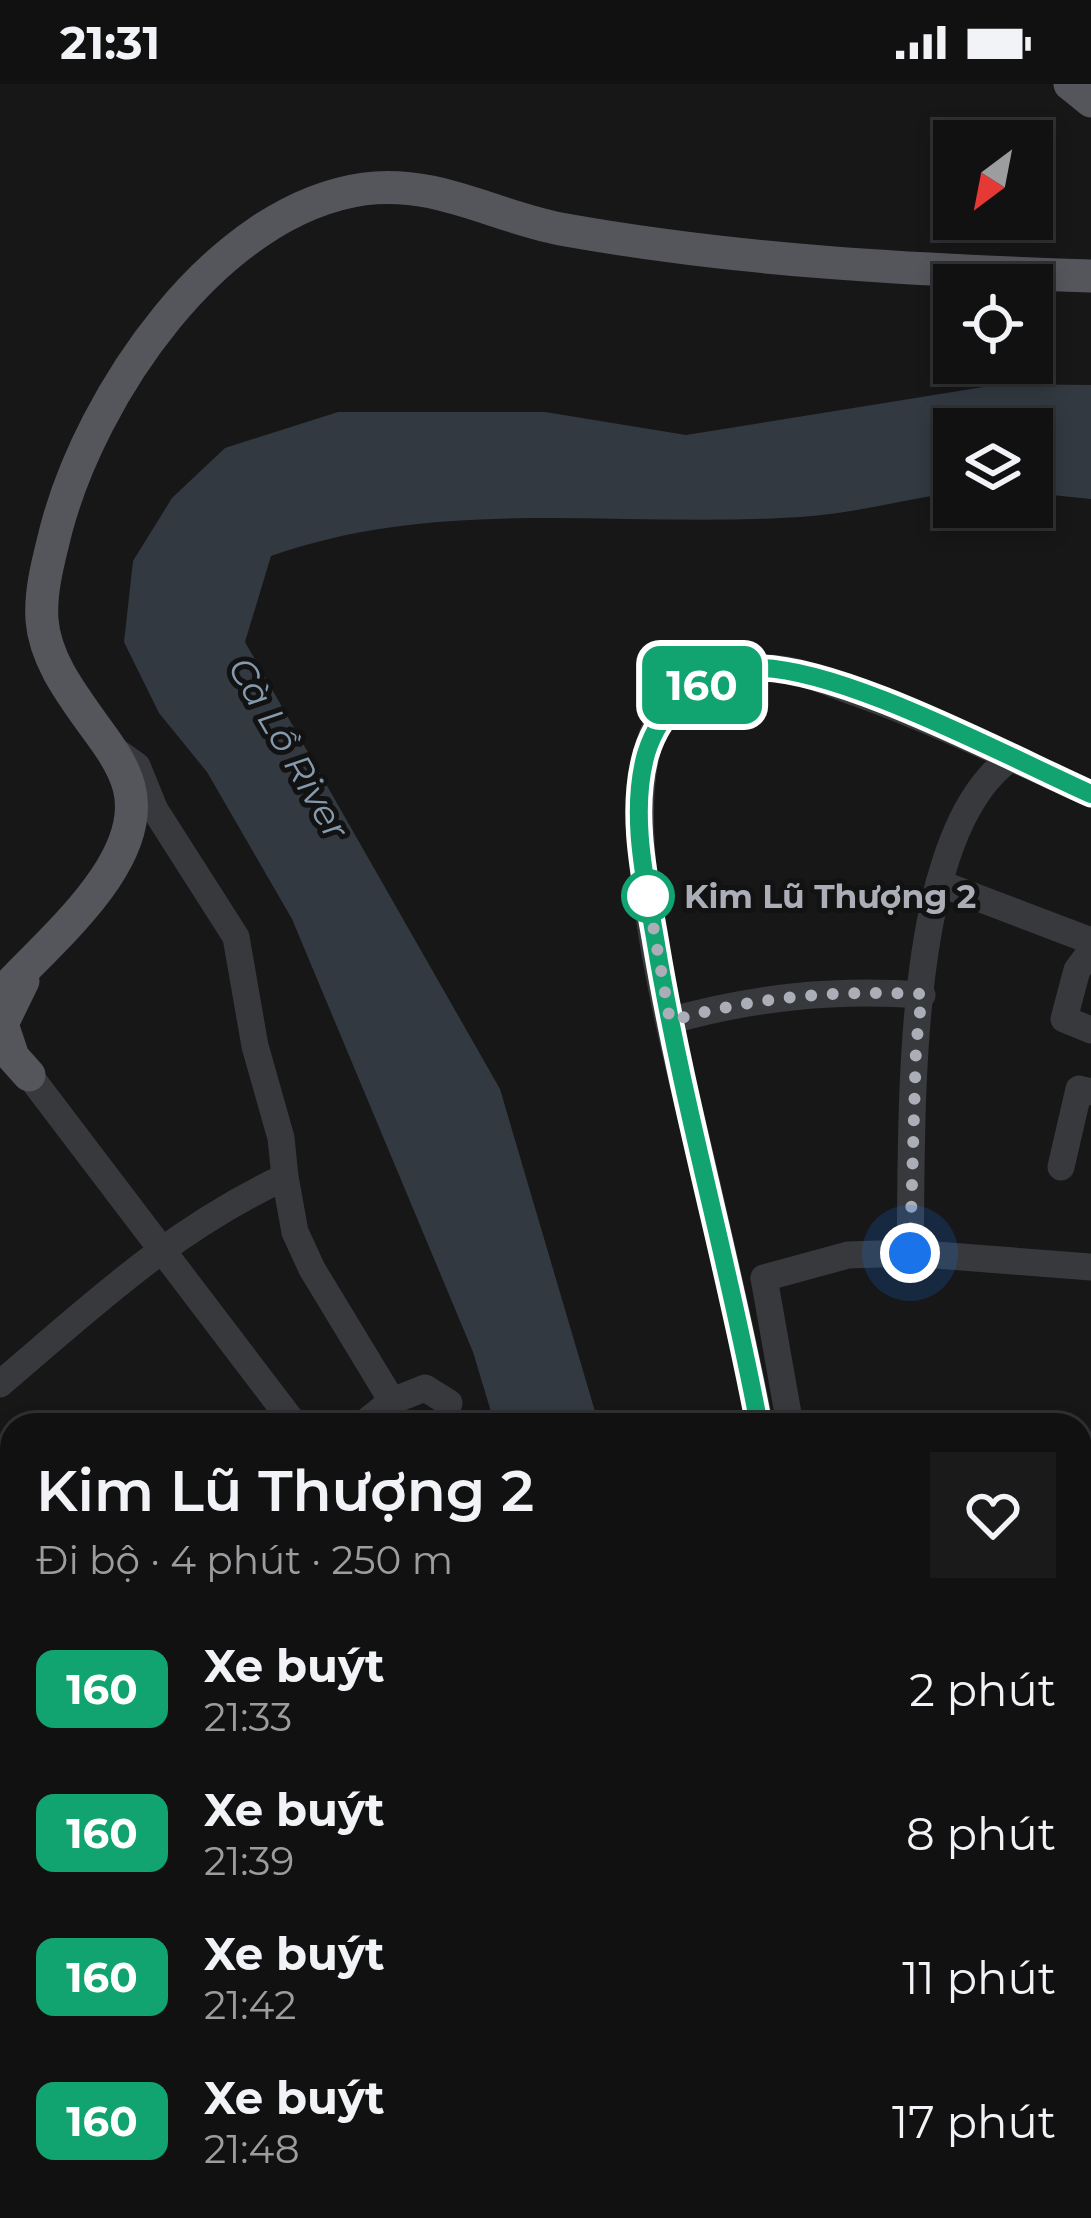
<!DOCTYPE html>
<html lang="vi">
<meta charset="utf-8">
<style>
body{margin:0;font-family:Montserrat,sans-serif;background:#1a1a1b;color:#f1f3f6;height:100vh;display:flex;flex-direction:column;font-size:45px;white-space:nowrap}
*{box-sizing:border-box;margin:0}
p{font-size:39px;color:#9c9d9f}
.icon{flex:none;width:66px;height:66px;fill:none;stroke:currentColor;stroke-width:2;stroke-linecap:round;stroke-linejoin:round}
.map{position:relative;flex:1;overflow:hidden}
.drawer{position:absolute;left:0px;top:1329px;width:1092px;height:807px;display:flex;flex-direction:column;background:#111112;border-radius:36px 36px 0 0;box-shadow:0 6px 18px #0003,0 0 0 3px #303132}
.drawer>*{flex:none}
.badge{padding:0 24px;border-radius:18px;font-size:42px;line-height:78px}
.needle{width:78px;rotate:212deg}
.buttons{position:absolute;left:933px;top:36px;display:grid;gap:24px}
.buttons a{display:grid;place-items:center;width:120px;height:120px;border-radius:0px;background:#111112;box-shadow:0 6px 18px #0003,0 0 0 3px #303132;font-size:60px}
.you{position:absolute;width:60px;height:60px;margin:-30px;border:9px solid #fff;border-radius:50%;background:#1a73e8;box-shadow:0 0 0 18px #1a73e833}
.map>.badge{position:absolute;translate:-50% -50%;box-shadow:0 0 0 6px #fff}
.round{display:grid;place-items:center;flex:none;width:126px;height:126px;border-radius:0px;background:#1a1a1b}
.headline{display:flex;align-items:center;justify-content:space-between;height:204px;padding:0 36px}
h1{font-size:57px;font-weight:600;line-height:90px}
ul{padding:0;list-style:none}
li{display:flex;align-items:center;gap:36px;height:144px;padding:0 36px}
li div{flex:1}
li b{display:block;font-size:45px}
li em{font-style:normal}
li .badge{min-width:132px;font-weight:700;text-align:center}
.status{display:flex;justify-content:space-between;align-items:center;height:84px;padding:0 60px;background:#111112;direction:ltr}
.status svg{height:33px;fill:currentColor}
.map>svg:first-child{display:block}
.water{fill:#323940}
.lines{fill:none;stroke-linecap:round;stroke-linejoin:round}
.minor{stroke:#38393d;stroke-width:27}
.major{stroke:#55565c;stroke-width:33}
.line-casing{stroke:#fff;stroke-width:27}
.line{stroke:#11a471;stroke-width:18}
.walk{stroke:#abaeb7;stroke-width:12;stroke-dasharray:0 21.6}
.stop-dot{fill:#fff;stroke:#11a471;stroke-width:6}
.labels{text-anchor:middle;stroke-width:10;stroke-linejoin:round;paint-order:stroke}
.stop-label{font-size:33px;font-weight:bold;fill:#abaeb7;stroke:#121213;text-anchor:start}
.water-label{font-size:36px;font-style:italic;fill:#869aad;stroke:#121213}
</style>
<div class="status"><b>21:31</b><svg viewBox="0 0 49 12"><path d="M0 12V9h3v3zM5 12V6h3v6zM10 12V3h3v9zM15 12V0h3v12zM26 1h20v11H26zM47 4h2v5h-2z"/></svg></div>
<div class="map">
<svg width="1091" height="2134" viewBox="0 0 1091 2134">
<rect width="100%" height="100%" fill="#171718"/>
<!-- water -->
<path class="water" d="M1002,300L1091,301V415L1032,409V345H954V408C903,416 851,430 800,433C621,445 443,411 271,472L245,558L500,1005L599,1341H495L473,1268L292,835L207,688L159,629L124,558L133,477L172,414L225,364L338,328H545L686,351Z"/>
<g class="lines">
<!-- minor -->
<g class="minor">
<path d="M116,667L137,682L155,726L236,853L255,962L281,1054L285,1093"/>
<path d="M939,799L1091,857"/>
<path d="M1091,867L1077,886L1064,935L1091,946"/>
<path d="M669,937C754,913 834,905 922,911"/>
<path d="M29,991L295,1341"/>
<path d="M1061,1083L1079,1005L1091,1008"/>
<path d="M910,1169C913,1044 901,751 1011,674"/>
<path d="M764,1194L848,1171L910,1169L1091,1183"/>
<path d="M764,1194L790,1341"/>
<path d="M0,1300C94,1220 172,1146 285,1093L295,1148L312,1185L392,1317"/>
<path d="M362,1341L392,1317L425,1304L449,1319"/>
<path d="M760,1341C743,1254 723,1169 703,1083C679,979 611,740 655,644C673,605 728,582 770,584C799,585 829,599 857,609C937,638 1013,675 1091,710"/>
<path d="M1080,1550L1091,1555"/>
<path d="M0,1630L12,1640"/>
<path d="M1080,1672L1091,1693"/>
<path d="M0,1739L12,1726"/>
<path d="M1080,1866H1091"/>
<path d="M570,2124L572,2134"/>
<path d="M778,2124L787,2134"/>
<path d="M224,2125L227,2134"/>
<path d="M499,2134L516,2124"/>
</g>
<!-- major -->
<g class="major">
<path d="M1070,0L1091,17"/>
<path d="M23,897L2,940L13,973L29,991"/>
<path d="M0,911C45,860 149,779 129,703C123,680 107,659 93,640C71,609 45,575 42,536C40,505 49,475 56,446C91,312 215,126 364,105C438,95 496,134 566,146C740,177 915,186 1091,192"/>
</g>
</g>
<g class="lines">
<!-- line casing -->
<g class="line-casing">
<path id="line" d="M759,1341C729,1180 683,1022 656,860C646,800 629,731 646,670C660,624 701,587 751,584C834,579 1010,674 1091,710"/>
</g>
<!-- line -->
<use href="#line" class="line"/>
<!-- walk -->
<path class="walk" d="M648,812L647,807L670,937C755,913 834,906 922,910L916,963L910,1169"/>
</g>
<!-- markers -->
<circle class="stop-dot" cx="648" cy="812" r="24"/>
<g class="labels">
<!-- stop labels -->
<g class="stop-label">
<text x="684" y="824">Kim Lũ Thượng 2</text>
</g>
<!-- water labels -->
<g class="water-label">
<text transform="translate(289 664) rotate(60)" y="13">Cà Lồ River</text>
</g>
</g>
</svg>
<div class="buttons">
<a><svg class="needle" viewBox="-14 -14 28 28"><path d="M0-13l5 13h-10z" fill="#e53935"/><path d="M0 13l5-13h-10z" fill="#9c9d9f"/></svg></a>
<a><svg class="icon" aria-label="locate" viewBox="0 0 24 24"><circle cx="12" cy="12" r="6"/><path d="M12 2v4M12 18v4M2 12h4M18 12h4"/></svg></a>
<a><svg class="icon" aria-label="layers" viewBox="0 0 24 24"><path d="M12 4l9 5-9 5-9-5zM3 14l9 5 9-5"/></svg></a>
</div>
<div class="you" style="left:910px;top:1169px"></div>
<b class="badge" style="left:702px;top:601px;background:#11a471;color:#fff">160</b>
<section class="drawer">
<div class="headline"><div><h1>Kim Lũ Thượng 2</h1><p>Đi bộ · 4 phút · 250 m</p></div><a class="round"><svg class="icon" aria-label="heart" viewBox="0 0 24 24"><path d="M12 20l-8-8c-3-5 5-10 8-4 3-6 11-1 8 4z"/></svg></a></div>
<ul>
<li><span class="badge" style="background:#11a471;color:#fff">160</span><div><b>Xe buýt</b><p>21:33</p></div><em>2 phút</em></li>
<li><span class="badge" style="background:#11a471;color:#fff">160</span><div><b>Xe buýt</b><p>21:39</p></div><em>8 phút</em></li>
<li><span class="badge" style="background:#11a471;color:#fff">160</span><div><b>Xe buýt</b><p>21:42</p></div><em>11 phút</em></li>
<li><span class="badge" style="background:#11a471;color:#fff">160</span><div><b>Xe buýt</b><p>21:48</p></div><em>17 phút</em></li>
</ul>
</section>
</div>
